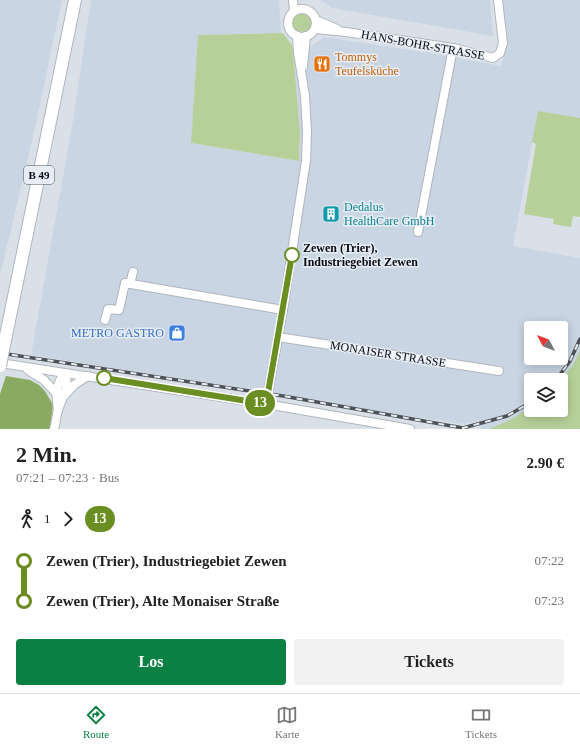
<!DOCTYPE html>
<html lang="de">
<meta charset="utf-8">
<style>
body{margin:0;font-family:Georgia,serif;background:#f2f2f2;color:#222;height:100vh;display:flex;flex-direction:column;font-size:15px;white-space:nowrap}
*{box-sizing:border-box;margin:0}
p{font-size:13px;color:#767676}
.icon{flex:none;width:22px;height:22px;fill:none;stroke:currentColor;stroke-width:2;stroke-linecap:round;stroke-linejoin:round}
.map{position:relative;height:429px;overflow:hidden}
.sheet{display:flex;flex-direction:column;background:#fff;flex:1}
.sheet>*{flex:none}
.badge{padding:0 8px;border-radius:13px;font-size:14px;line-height:26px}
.needle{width:26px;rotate:311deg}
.tools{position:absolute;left:524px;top:321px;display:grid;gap:8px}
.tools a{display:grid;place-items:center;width:44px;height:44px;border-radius:4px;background:#fff;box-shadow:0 2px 10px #0003;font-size:20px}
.map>.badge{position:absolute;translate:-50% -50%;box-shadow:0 0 0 2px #fff}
.legs{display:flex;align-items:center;gap:6px;height:44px;padding:0 16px;font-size:13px}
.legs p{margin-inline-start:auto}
.headline{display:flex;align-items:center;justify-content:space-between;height:68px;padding:0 16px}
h1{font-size:22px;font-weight:800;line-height:30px}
.button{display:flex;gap:8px;margin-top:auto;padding:8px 16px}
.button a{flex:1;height:46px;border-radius:4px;background:#0b8043;color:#fff;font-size:16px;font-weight:800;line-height:46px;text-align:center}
.button a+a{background:#f2f2f2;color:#222}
ul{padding:0 16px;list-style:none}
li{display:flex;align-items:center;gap:14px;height:40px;font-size:15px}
li i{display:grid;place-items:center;width:6px;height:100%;margin:0 5px;background:currentColor}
li i::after{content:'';width:10px;height:10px;margin:-5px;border:3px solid;border-radius:50%;background:#fff}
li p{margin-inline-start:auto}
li:first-child i{background:linear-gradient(#0000 50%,currentColor 0)}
li:last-child i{background:linear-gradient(currentColor 50%,#0000 0)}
.dock{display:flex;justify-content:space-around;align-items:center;height:56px;border-top:1px solid #e0e0e0;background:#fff;font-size:11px;color:#767676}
.dock a{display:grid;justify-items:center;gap:2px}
.dock .active{color:#0b8043}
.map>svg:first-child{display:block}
.built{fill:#c9d5e3;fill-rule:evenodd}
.green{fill:#b7d099}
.forest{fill:#8aa961}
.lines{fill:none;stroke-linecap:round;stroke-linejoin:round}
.minor-casing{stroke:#afb5bd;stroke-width:10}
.primary-casing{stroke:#afb5bd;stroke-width:14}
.minor{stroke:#fff;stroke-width:8}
.primary{stroke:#fff;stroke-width:12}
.rail-casing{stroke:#4d5256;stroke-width:3.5}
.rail{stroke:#e6edf5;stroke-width:2;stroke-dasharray:6;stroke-linecap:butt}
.primary-bridge-casing{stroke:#afb5bd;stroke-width:14;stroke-linecap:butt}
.primary-bridge{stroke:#fff;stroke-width:12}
.line-1-casing{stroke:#fff;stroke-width:9}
.line-1{stroke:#6b8e23;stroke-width:6}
.stop-1-dot{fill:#fff;stroke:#6b8e23;stroke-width:2}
.labels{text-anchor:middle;stroke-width:3;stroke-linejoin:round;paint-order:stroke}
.shield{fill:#e6edf5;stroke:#4b5053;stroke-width:1}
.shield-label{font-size:11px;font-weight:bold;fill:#090c0e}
.street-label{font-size:12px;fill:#090c0e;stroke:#e6edf5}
.food-label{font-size:12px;fill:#c56008;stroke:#e6edf5;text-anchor:start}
.culture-label{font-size:12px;fill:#0d838f;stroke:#e6edf5;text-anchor:start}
.stop-label{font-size:12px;font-weight:bold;fill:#090c0e;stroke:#e6edf5;text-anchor:start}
.shop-label{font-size:12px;fill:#366cbe;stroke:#e6edf5;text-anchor:end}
</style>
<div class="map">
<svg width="580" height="429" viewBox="0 0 580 429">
<rect width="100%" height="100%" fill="#d9e0e8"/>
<!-- built -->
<g class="built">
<path d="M0,0H62L35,128L0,276Z"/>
<path d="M91,0H279L281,33L198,35L191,143L299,161L300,133L293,50L310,47L324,37L331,38L436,54L501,66L507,45L503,0H580V118L538,111L513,246L580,258V350L573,365L561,380H531V407L510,420L489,429H481L479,421L463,424L366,410L263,391L31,355L72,127ZM531,328H561V358H531Z"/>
<path d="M321,0H490L493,36L332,8Z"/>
</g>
<!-- green -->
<g class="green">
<circle cx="302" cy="22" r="10"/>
<path d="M283,33L292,45L293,51L300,133L299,161L191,143L198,35Z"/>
<path d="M538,111L580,118V217L573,216L571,227L553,224L554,219L524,214L536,144L532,142Z"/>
<path d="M580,350V429H489L510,420L531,407V410H561V380L573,365Z"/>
</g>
<!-- forest -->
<path class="forest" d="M6,376L30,380L39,385L45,391L53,405L50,429H0V394Z"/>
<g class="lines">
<!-- minor casing -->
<g class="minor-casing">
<g id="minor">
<path d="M293,0L294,11"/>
<circle cx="302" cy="23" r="14"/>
<path d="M316,20L337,29"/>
<path d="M315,29L346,32L453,48L493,58L500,53L503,43L498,0"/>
<path d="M303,66L306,36"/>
<path d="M418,232L453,48"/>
<path d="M130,284L133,272"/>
<path d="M105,320L108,309L119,310L125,283L283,310"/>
<path d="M278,337L499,371"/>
<path d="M0,363L266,404L410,429"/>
<path d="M28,370L44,380L56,393"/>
<path d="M65,395L74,385L88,376"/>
<path d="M266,404L283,310L306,161L307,132L305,96L298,52L297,36"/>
<path d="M58,410C56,397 55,384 65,373"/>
<path d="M54,429C56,423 56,416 58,410C62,398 70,386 65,373"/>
</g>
</g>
<!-- primary casing -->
<g class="primary-casing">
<path id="primary" d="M3,350L75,0"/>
</g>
<!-- minor -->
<use href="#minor" class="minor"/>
<!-- primary -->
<use href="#primary" class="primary"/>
<!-- rail casing -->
<g class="rail-casing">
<g id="rail">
<path d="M0,353L283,396L463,428L507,416L531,402"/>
<path d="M556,380L570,361L580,339"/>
</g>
</g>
<!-- rail -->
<use href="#rail" class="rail"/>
<!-- primary-bridge casing -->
<g class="primary-bridge-casing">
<path id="primary-bridge" d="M0,366L3,350"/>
</g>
<!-- primary-bridge -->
<use href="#primary-bridge" class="primary-bridge"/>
</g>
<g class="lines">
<!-- line-1 casing -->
<g class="line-1-casing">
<path id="line-1" d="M104,378L266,404L292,255"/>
</g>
<!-- line-1 -->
<use href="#line-1" class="line-1"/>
</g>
<!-- icons -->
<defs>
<g id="restaurant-square" transform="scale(0.9)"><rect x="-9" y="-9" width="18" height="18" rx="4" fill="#e8710a" stroke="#e6edf5"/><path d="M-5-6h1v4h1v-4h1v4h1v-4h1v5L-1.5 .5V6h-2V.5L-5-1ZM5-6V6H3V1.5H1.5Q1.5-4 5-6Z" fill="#fff"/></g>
<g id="building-square" transform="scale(0.9)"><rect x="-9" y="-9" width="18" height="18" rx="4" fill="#0f9aa8" stroke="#e6edf5"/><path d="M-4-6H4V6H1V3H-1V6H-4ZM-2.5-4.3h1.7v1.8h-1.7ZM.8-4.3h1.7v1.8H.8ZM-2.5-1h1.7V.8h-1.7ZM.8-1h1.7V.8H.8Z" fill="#fff"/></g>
<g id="shop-square" transform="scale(0.9)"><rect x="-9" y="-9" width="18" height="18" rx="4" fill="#3f7fe0" stroke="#e6edf5"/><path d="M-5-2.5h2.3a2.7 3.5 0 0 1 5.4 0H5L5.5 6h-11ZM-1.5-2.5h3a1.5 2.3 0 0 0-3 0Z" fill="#fff"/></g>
</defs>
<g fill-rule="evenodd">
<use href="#restaurant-square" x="322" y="64"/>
<use href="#building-square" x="331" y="214"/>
<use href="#shop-square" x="177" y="333"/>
</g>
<!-- markers -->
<g class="stop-1-dot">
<circle cx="292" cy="255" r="7"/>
<circle cx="104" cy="378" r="7"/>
</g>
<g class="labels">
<!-- shield labels -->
<rect class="shield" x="24" y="166" width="30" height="18" rx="3"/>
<g class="shield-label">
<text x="39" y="179">B 49</text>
</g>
<!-- street labels -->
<g class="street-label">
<text transform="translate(423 45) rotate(10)" y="4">HANS-BOHR-STRASSE</text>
<text transform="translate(388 354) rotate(9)" y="4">MONAISER STRASSE</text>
</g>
<!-- food labels -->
<g class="food-label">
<text x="335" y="61">Tommys<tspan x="335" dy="14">Teufelsküche</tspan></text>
</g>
<!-- culture labels -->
<g class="culture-label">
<text x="344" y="211">Dedalus<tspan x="344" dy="14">HealthCare GmbH</tspan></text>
</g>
<!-- stop labels -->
<g class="stop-label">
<text x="303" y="252">Zewen (Trier),<tspan x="303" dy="14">Industriegebiet Zewen</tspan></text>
</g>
<!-- shop labels -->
<g class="shop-label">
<text x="164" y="337">METRO GASTRO</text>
</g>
</g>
</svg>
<div class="tools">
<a><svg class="needle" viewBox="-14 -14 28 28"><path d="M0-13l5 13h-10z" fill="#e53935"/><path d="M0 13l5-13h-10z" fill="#767676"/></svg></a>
<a><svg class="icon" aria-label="layers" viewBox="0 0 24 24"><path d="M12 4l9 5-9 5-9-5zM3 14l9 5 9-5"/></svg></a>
</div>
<b class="badge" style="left:260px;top:403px;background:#6b8e23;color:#fff">13</b>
</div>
<section class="sheet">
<div class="headline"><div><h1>2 Min.</h1><p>07:21 – 07:23 · Bus</p></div><b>2.90 €</b></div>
<div class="legs"><svg class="icon" aria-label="walk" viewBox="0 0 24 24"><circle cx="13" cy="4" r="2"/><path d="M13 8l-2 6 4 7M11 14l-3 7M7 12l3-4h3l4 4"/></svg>1<svg class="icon" aria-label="forward" viewBox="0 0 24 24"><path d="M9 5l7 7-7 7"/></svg><b class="badge" style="background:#6b8e23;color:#fff">13</b></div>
<ul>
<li><i style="color:#6b8e23"></i><b>Zewen (Trier), Industriegebiet Zewen</b><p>07:22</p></li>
<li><i style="color:#6b8e23"></i><b>Zewen (Trier), Alte Monaiser Straße</b><p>07:23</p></li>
</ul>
<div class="button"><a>Los</a><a>Tickets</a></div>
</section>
<nav class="dock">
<a class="active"><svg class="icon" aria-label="directions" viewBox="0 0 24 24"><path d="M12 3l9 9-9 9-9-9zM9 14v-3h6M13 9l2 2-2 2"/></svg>Route</a>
<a><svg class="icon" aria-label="map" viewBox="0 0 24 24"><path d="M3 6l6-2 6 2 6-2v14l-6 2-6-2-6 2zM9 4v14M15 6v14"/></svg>Karte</a>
<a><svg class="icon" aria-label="tickets" viewBox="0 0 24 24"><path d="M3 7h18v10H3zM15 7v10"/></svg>Tickets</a>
</nav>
